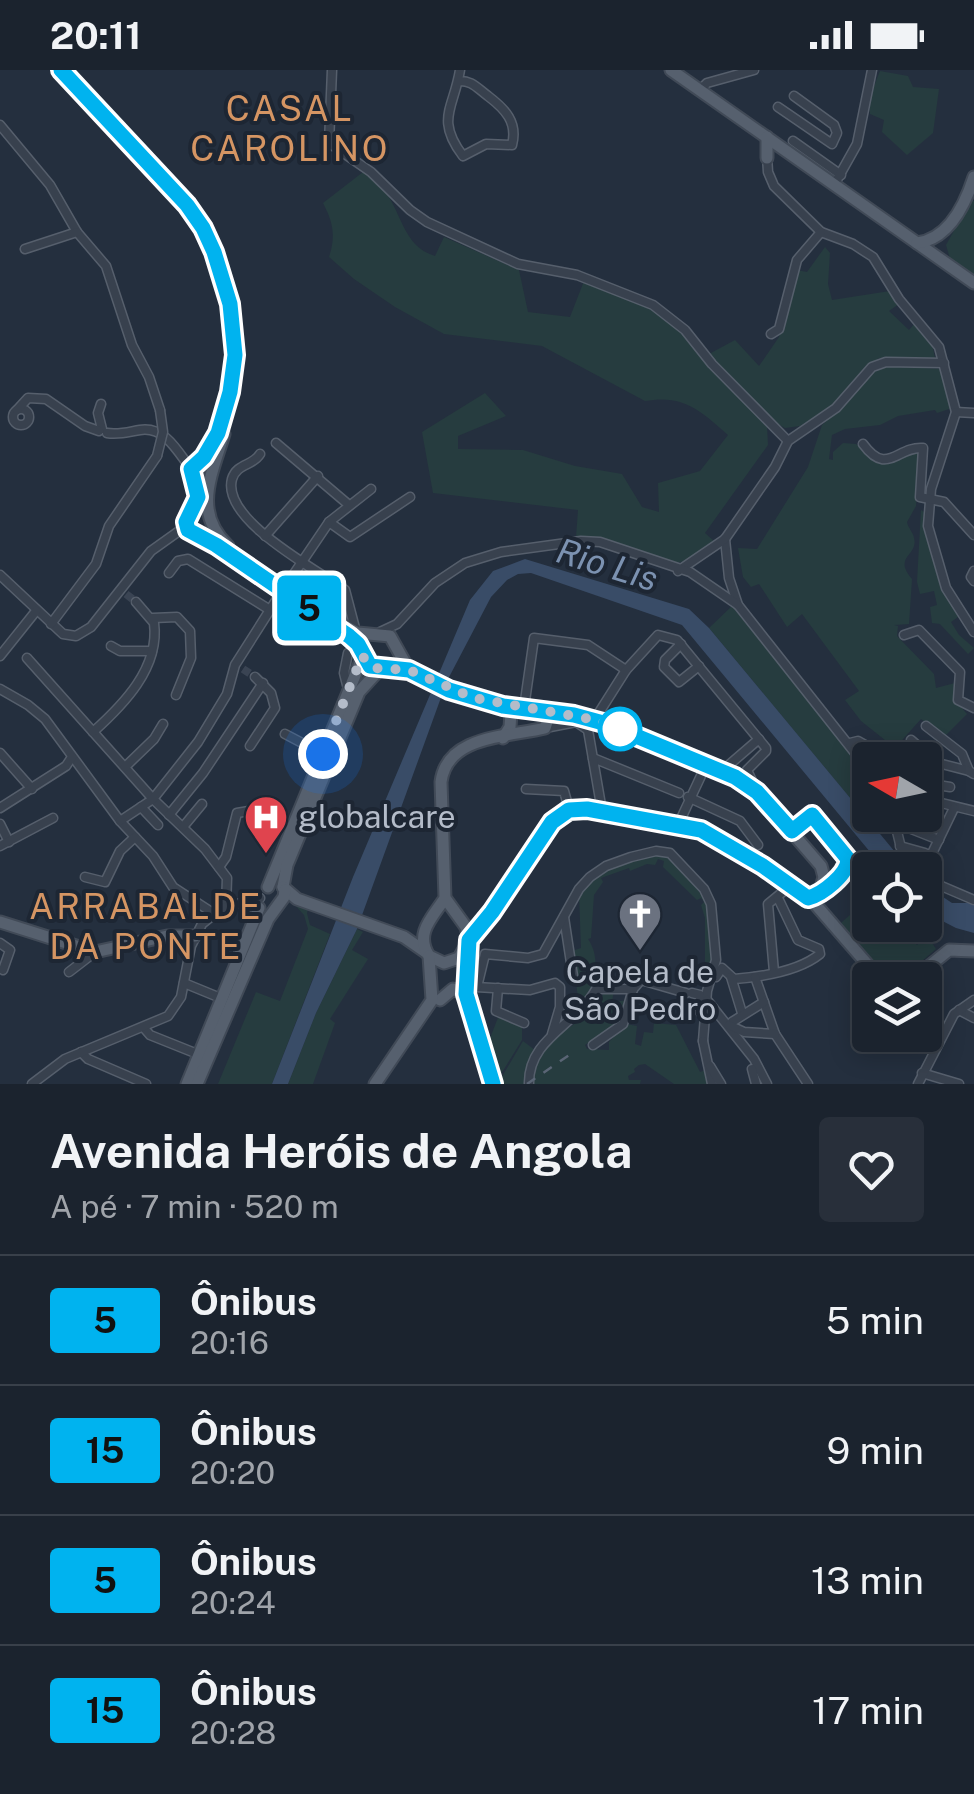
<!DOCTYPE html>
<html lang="pt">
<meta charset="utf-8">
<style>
body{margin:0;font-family:"Public Sans",sans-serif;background:#282f3a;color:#f1f3f6;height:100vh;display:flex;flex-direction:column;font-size:38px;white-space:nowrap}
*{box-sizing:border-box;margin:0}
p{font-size:32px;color:#a0a4aa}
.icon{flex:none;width:55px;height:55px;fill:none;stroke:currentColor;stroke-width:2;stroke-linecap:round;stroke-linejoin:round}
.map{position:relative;height:1014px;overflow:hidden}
.panel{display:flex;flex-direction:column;background:#1b232e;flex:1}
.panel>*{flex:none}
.badge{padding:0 20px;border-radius:8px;font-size:35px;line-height:65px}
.needle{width:65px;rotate:279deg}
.tools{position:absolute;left:852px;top:672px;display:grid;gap:20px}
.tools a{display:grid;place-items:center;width:90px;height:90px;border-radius:10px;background:#1b232e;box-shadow:0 5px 25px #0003,0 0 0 2px #39404a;font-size:50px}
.you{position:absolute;width:50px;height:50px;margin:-25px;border:8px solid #fff;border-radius:50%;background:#1a73e8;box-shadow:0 0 0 15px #1a73e833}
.map>.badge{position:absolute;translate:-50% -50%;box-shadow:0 0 0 5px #fff}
.round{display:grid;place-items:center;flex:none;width:105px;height:105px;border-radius:10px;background:#282f3a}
.head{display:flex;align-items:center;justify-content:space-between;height:170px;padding:0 50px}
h1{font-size:48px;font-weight:700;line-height:75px}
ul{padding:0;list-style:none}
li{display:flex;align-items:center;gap:30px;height:130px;padding:0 50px;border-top:2px solid #39404a}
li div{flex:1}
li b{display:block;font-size:38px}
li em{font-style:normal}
li .badge{min-width:110px;font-weight:700;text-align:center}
.status{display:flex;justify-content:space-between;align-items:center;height:70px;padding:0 50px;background:#1b232e;direction:ltr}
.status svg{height:28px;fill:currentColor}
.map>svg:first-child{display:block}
.green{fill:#263c3f}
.water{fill:#394c67}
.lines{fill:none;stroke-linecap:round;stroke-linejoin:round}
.minor-tunnel{stroke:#3a4453;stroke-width:8;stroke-dasharray:8 4;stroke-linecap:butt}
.minor-casing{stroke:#565f6c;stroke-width:11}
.major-casing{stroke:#414a57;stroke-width:15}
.minor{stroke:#38414e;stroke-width:8}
.major{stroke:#56606e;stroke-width:11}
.rail{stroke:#5a6575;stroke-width:2.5;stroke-dasharray:10 10;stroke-linecap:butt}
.minor-bridge-casing{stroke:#565f6c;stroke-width:11;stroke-linecap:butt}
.minor-bridge{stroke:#38414e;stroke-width:8}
.line-casing{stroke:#fff;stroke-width:22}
.line{stroke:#00b3ef;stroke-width:15}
.walk{stroke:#b4bcc9;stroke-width:10;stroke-dasharray:0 18}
.stop-dot{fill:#fff;stroke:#00b3ef;stroke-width:5}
.labels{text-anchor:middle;stroke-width:8;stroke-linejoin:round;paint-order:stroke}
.poi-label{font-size:32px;fill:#b4bcc9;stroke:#1d2633;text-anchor:start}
.neighbourhood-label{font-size:35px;letter-spacing:2.5px;fill:#d59563;stroke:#1d2633}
.water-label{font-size:35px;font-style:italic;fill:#7c92b1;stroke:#1d2633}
</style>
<div class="status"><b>20:11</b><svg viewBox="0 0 49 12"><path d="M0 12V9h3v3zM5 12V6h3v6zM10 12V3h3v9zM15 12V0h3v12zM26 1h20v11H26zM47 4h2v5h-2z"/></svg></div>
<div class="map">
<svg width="974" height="1014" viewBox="0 0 974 1014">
<rect width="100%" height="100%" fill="#242f3e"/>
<!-- green -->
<g class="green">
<path d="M880,1L908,6L913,17L939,19L933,63L907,85L882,62L884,50L870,44L869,29Z"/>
<path d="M363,102C370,107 378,111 382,117C402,141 402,176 435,186L444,167L519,200L528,242L570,247L584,211L616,220L664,246L688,267L732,320L767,356L768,375L705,463L715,472C705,479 692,491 680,492C655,495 612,466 576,467L578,440L433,423L422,362L485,323L506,346L458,366V379L523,380L575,396L622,404L642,437L659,442L658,413L700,401L728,365C701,341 684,324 645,331L542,276L444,264L395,237L354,209L329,187C336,166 333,152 323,133Z"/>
<path d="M971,130L974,131V208L951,192L946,175Z"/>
<path d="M825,177L830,183L828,214L832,230L890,221L899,234L889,241L909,260L915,253L931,269L935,288H879L868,296L838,332L800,356L785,358L771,350L709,284L735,270L759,296L779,267L797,200L807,202Z"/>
<path d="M887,296L941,299L952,338L937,343L935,340L898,346L880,355L845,359L832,365L829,389L833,390V382L843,373L856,374C873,385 889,403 911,379L920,380L916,436L907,452C908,458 913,462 914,468C919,486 892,486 912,509L909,554L894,555L898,556L897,566L934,604L936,618L955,613L956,631L967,644L944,667L921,649L895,678L861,651L845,630L859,621L802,544L787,557L759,514L751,517L743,507L738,478L757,479L808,397L822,355L851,328L872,303Z"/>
<path d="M921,440L924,442C927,478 940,515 958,547L951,552L959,565L974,578L968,584L940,554L932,553L930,537L937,535L934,521L920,524L917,512Z"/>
<path d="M732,536L862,696L870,711V745H888L891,751L879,763L709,558Z"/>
<path d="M660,783L668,785L707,831L714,889L708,911L704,910L709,893H705V848L701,835L704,832L701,828L697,830L663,797L664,791L658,789L655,795L647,794L630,801L629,798L601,808L603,812L594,825L591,868L588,869C602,889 595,918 579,936L572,881L581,878L579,824L604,800Z"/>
<path d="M870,827V855H918L908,866L917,875L927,865L936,879L900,910L895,904L888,910L841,853Z"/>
<path d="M293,833L309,836L307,843L310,855L330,864L272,1014H218L256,922L280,931L308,859L304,845Z"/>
<path d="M357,859L363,862L352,880L368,889L330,949L335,953L313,1014H288L316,943Z"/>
<path d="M605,920H614L612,932L629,930L622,950L585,975L587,979L609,980V972L626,954L637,956L635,974L641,976L644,962L653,963L654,953L676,955L700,1002L706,1000L710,1014H674L645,994L639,995L634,999L635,1002L628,1006L629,1010H641L640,1014H501L500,1010L523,971L539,983C558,961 595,946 605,920Z"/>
<path d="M499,945L522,954V970L498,1009L487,976Z"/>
</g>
<!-- water -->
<g class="water">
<path d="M525,489L689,539L709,558L910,800H885L682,555L531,503L518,504L507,510L491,527L447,611L357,859L316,943L288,1014H272L353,807L470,530L493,501Z"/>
<path d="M925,815L952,833H974V863L956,858L925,842Z"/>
</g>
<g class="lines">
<!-- minor-tunnel -->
<g class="minor-tunnel">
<path d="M126,524L136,532"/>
<path d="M243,599L255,607"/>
</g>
<!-- minor casing -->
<g class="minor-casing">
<g id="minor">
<path d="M332,0L329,73L371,102L410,140L427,152L518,194L577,205L653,235L685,260L712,294L788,371"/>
<path d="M458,11C472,10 477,18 488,26C505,39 518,52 512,75L486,74L463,86C435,49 454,38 460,0"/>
<path d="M700,20L707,13L754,0"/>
<path d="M778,37L832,74L837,63L834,55L794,26"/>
<path d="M0,55L50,115L77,162L106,196L132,275L149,307L160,340"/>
<path d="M793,71L841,105"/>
<path d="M767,86L768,102L774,116L821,162L853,174L873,187L899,229L939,277L956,342L931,419L928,456L946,518L974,562"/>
<path d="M834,115L857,74L872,0"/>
<path d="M25,179L77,162"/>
<path d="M771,264L779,259L797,190L821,162"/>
<path d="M101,334L98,343L102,359"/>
<circle cx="21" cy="347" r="8"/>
<path d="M17,340L28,328L46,329L85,356L99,361"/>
<path d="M956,342L974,343"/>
<path d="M107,363C119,365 128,362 140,360C165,356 178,382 191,399"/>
<path d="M276,373L349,435"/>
<path d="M863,374C887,407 897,376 923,378L920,427L944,432L974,465"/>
<path d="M260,384C253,396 237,393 232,409C221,450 317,500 345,520L356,562"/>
<path d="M329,452L350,467L410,427"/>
<path d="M265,466L318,406"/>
<path d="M725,469L729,508L738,535L870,702"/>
<path d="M678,501L725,469L775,397L788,371L836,338L872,297L886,292L944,293"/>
<path d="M974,501L971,507L974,511"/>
<path d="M169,503L178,491L188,489L270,540"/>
<path d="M0,505L63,564L76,566L91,557L151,481L186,456"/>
<path d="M285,517L329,452L371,419"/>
<path d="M153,548L177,547L190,561L191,588L176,625"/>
<path d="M51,554L96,494L109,456L157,386"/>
<path d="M380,562L397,554L435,513L465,493L501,482L581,471L600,472L690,502L738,535"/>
<path d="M904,565L919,560L960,602L958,630L974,638"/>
<path d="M681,574L665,590L664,597L679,612L699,596"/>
<path d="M111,576L120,581H152"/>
<path d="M0,586L36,541"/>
<path d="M27,588L153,729L205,779L227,808L226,836"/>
<path d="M0,619L28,635L45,649L120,751L153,786L173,817L213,843"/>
<path d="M348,619L344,603L348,583"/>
<path d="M524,638L534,568L588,575L626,600"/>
<path d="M926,656L962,684L969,701L974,704"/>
<path d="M545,658L576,652L588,660"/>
<path d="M93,662C123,635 160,598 154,553L136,532"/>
<path d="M285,664L323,684"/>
<path d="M911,670L938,693L969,701"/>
<path d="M850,673L858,671L892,690"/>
<path d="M250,676L275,638L271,623L255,607"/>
<path d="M0,683L32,719"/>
<path d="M593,688L679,723"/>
<path d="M125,697L154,669L163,654"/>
<path d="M723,700L759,669"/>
<path d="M925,713L950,717"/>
<path d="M526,719L564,721L569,739"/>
<path d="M757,722L747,700L766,681V678L677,570L658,565L626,600L588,660L602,741L695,758L763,796L815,835"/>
<path d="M688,727L740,751L758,775"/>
<path d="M925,729L974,741"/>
<path d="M141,737L158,755"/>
<path d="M0,738L66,696L72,687"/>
<path d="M169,745L203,703L263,613"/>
<path d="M893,745L902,782L915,800"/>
<path d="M120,751L153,729L198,672L227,624L235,595L282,521"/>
<path d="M896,753L939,770"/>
<path d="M0,754L9,772"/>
<path d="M678,755L706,695"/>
<path d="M183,757L202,734"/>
<path d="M0,776L53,748"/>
<path d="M900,776L925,783"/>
<path d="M219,797L226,787L237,743L249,741"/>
<path d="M924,800L954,738"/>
<path d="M85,807L105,812L120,781L135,767"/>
<path d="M925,809L974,830"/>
<path d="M564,847L573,906"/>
<path d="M0,873L10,880L3,900"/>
<path d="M69,902L95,882"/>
<path d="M774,902L768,834L791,815"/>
<path d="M716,907L722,898L734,909C760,907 799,901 820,884L819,879L798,870L778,828"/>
<path d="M731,907L742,943"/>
<path d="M755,907L775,964L808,1014"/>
<path d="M184,913L223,929"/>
<path d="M476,917L530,920L555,913L560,917V937L552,964"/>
<path d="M477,917L485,884L528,888L543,884L579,819L590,807L606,796L631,787L656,781L670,783L704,819L711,834L716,890L707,921L703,971"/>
<path d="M498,918L496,941L524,953"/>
<path d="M633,919L641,910L686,923"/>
<path d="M692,923L700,925V942"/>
<path d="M707,930L754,989L767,1014"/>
<path d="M959,940L974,948"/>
<path d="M732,952L764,932"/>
<path d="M729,955L744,962L775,964"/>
<path d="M144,958L150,965L200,985"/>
<path d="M703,971L712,1014"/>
<path d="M593,975L623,954L633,919"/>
<path d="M81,982L88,989L146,1014"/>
<path d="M710,996L721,1014"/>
<path d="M752,999L756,1014"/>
<path d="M922,1003L959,1014"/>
<path d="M32,1014L65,989L168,946L181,927L191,876L202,854L222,838L260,828"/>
<path d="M529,1014C528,968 577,955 596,919H633"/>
<path d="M918,1014L954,944L974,930"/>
</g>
</g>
<!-- major casing -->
<g class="major-casing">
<g id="major">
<path d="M61,0C91,32 121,64 151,96C166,112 184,129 197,147C238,207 248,314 211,377C205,387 197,390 191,399L198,427L187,452L188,460L206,468L349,566L358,574L366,592L374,598L409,600L449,619L503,635L597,650L735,707L757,722L821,796L824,807L816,835L881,910"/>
<path d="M671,0L974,213"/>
<path d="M767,67V88"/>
<path d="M917,173C949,169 965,135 974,107"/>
<path d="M224,364C212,404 192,442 228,476"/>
<path d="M347,557L358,563L390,566L409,600"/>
<path d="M503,668L510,657L511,643L519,637"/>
<path d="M268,817L363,586"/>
<path d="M283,817L287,795L359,622L380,599"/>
<path d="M283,817L297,829L404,867L427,883"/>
<path d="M445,828C433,847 414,863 429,886L444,893L459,888L469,870L466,857L445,828L441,712C447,665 508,667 545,658L548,649L543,641"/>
<path d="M0,852L95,882L167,866H195"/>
<path d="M469,870L489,847L556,747L573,738L602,741"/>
<path d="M467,878L466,925L493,1014"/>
<path d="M912,910L949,880L974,881"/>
<path d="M440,930L453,919L466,925"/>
<path d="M187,1014L259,838"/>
<path d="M197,1014L268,849L284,827L285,820"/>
<path d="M375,1014L432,930L429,886"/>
</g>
</g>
<!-- minor -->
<use href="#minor" class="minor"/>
<!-- major -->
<use href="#major" class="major"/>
<!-- rail -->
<path class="rail" d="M527,1014L575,981"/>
<!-- minor-bridge casing -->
<g class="minor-bridge-casing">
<path id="minor-bridge" d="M157,386L163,362L160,340"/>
</g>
<!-- minor-bridge -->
<use href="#minor-bridge" class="minor-bridge"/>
</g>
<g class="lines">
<!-- line casing -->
<g class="line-casing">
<path id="line" d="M61,0L187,135L203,158L214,182L230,234L235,285L230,322L218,363L204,387L191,399L198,427L186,452L188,460L216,475L349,566L358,574L370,596L409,600L449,620L503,636L574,645L607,654L735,707L757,722L792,761L812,745L848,789C848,804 823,824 808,828L763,796L701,760L587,739L569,740L552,752L492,842L469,870L466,924L493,1014"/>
</g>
<!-- line -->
<use href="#line" class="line"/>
<!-- walk -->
<path class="walk" d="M323,684L362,586L374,598L409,600L474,628L596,650L632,664L620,659"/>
</g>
<!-- icons -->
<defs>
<g id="hospital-pin" transform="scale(2.25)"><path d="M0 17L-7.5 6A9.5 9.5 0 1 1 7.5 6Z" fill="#e0444e" stroke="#1d2633"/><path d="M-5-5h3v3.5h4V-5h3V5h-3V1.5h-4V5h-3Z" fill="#fff"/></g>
<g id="church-pin" transform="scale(2.25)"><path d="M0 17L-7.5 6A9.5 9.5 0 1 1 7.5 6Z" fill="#6b7280" stroke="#1d2633"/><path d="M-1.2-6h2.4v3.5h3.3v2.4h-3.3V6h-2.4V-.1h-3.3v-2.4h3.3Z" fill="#fff"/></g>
</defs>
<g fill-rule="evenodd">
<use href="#hospital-pin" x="266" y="747"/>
<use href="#church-pin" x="640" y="844"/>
</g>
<!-- markers -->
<circle class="stop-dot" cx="620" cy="659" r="20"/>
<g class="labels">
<!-- poi labels -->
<g class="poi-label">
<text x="298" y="758">globalcare</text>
<text x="640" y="913" text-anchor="middle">Capela de<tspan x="640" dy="37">São Pedro</tspan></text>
</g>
<!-- neighbourhood labels -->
<g class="neighbourhood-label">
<text x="290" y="51">CASAL<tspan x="290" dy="40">CAROLINO</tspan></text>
<text x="146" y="849">ARRABALDE<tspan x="146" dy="40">DA PONTE</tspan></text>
</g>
<!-- water labels -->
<g class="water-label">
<text transform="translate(607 495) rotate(17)" y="12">Rio Lis</text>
</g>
</g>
</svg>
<div class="tools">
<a><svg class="needle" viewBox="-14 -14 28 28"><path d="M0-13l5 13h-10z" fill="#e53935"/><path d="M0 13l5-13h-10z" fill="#a0a4aa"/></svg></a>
<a><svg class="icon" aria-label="locate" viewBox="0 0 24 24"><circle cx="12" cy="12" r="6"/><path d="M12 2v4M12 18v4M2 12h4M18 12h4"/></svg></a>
<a><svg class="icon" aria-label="layers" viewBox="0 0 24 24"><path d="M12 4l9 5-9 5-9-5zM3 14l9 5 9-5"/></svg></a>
</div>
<div class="you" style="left:323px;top:684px"></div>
<b class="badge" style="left:309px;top:538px;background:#00b3ef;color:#111">5</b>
</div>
<section class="panel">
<div class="head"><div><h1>Avenida Heróis de Angola</h1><p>A pé · 7 min · 520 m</p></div><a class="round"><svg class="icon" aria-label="heart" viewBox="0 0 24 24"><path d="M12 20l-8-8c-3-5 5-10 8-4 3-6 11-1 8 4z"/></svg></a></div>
<ul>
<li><span class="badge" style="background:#00b3ef;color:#111">5</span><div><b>Ônibus</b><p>20:16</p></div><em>5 min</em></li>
<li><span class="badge" style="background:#00b3ef;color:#111">15</span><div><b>Ônibus</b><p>20:20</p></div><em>9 min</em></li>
<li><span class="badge" style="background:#00b3ef;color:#111">5</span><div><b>Ônibus</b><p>20:24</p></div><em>13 min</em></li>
<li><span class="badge" style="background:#00b3ef;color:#111">15</span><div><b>Ônibus</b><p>20:28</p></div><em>17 min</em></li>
</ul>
</section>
